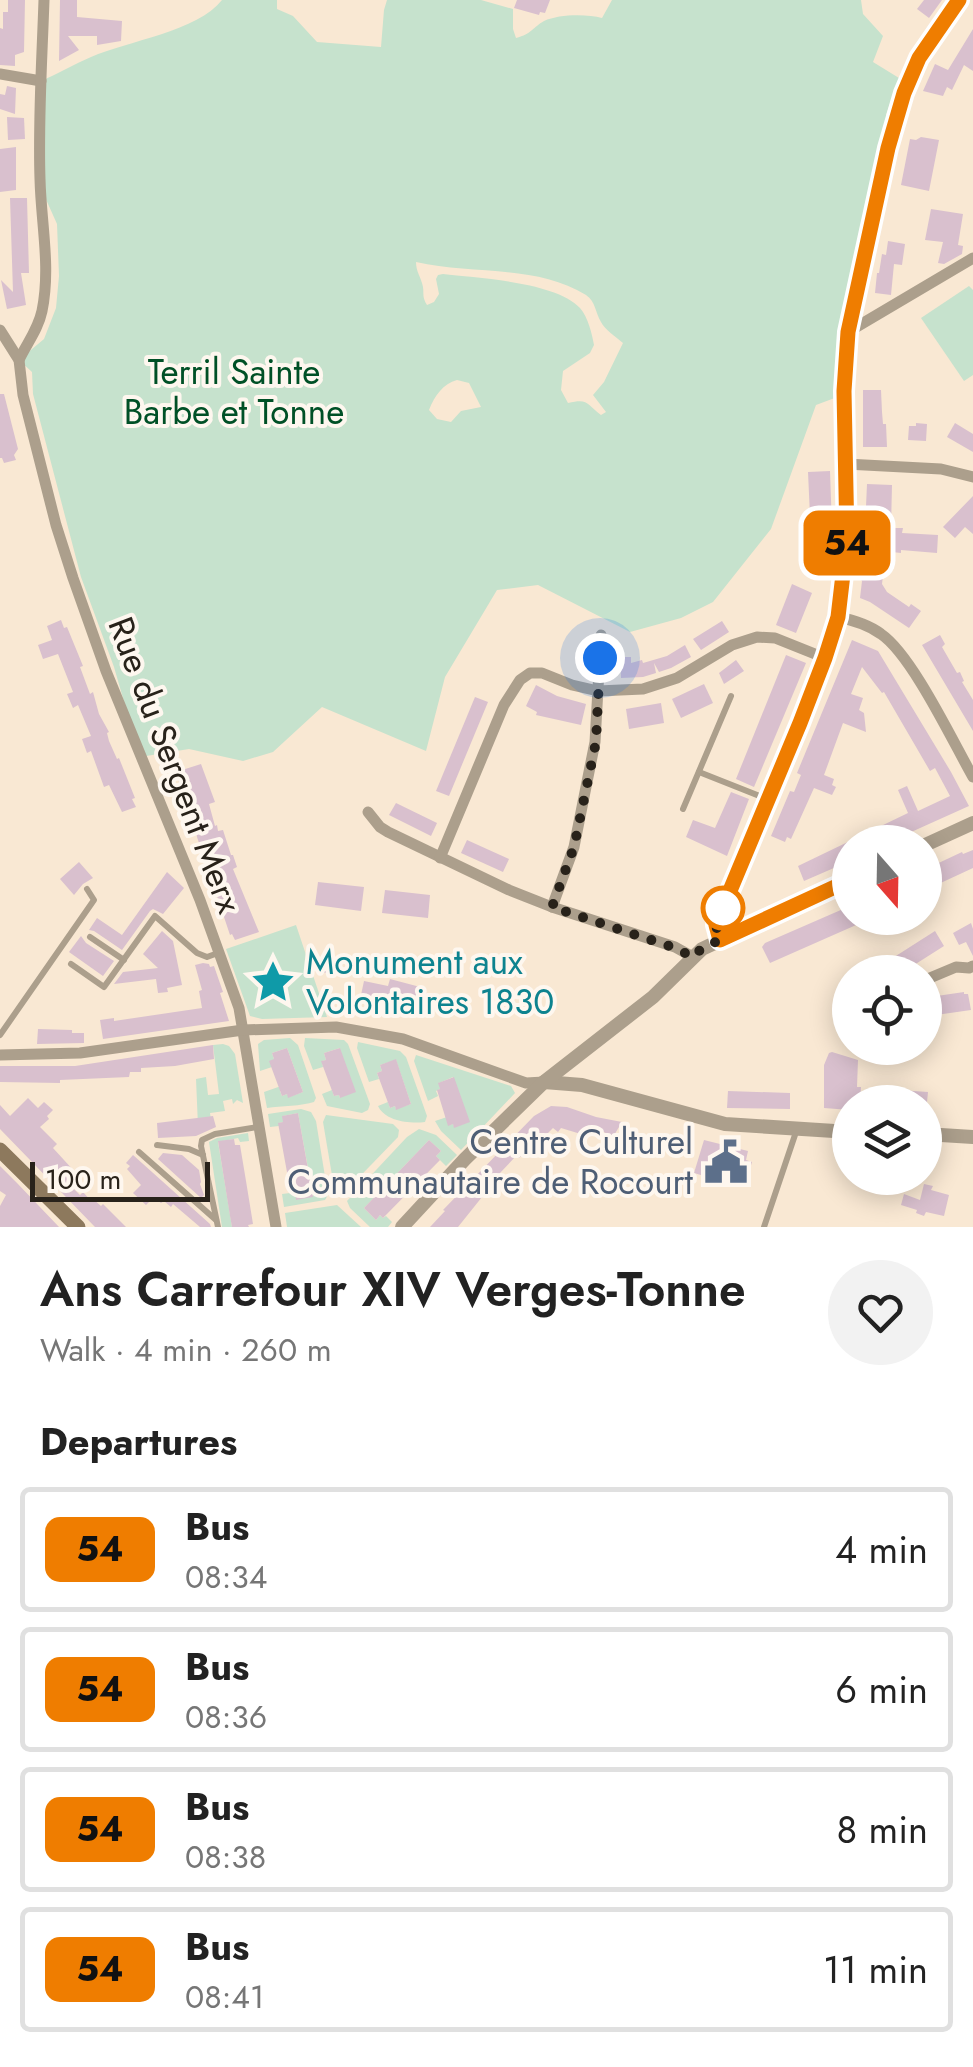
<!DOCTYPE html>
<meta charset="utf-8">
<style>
body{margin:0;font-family:Jost,sans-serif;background:#f2f2f2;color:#222;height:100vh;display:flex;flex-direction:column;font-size:38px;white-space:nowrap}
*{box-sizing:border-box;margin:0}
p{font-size:32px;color:#767676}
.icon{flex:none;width:55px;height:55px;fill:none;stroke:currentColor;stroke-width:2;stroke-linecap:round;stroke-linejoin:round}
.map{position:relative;height:1227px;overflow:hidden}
.sheet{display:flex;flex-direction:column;background:#fff;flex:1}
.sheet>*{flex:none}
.badge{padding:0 20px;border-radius:15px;font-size:35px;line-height:65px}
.needle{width:65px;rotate:160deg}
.tools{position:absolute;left:832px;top:825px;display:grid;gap:20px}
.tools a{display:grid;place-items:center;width:110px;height:110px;border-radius:50%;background:#fff;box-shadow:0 5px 25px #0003;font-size:50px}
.scale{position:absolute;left:30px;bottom:25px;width:180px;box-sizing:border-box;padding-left:10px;border:5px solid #28221a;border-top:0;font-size:28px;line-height:35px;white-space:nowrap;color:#28221a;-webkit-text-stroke:8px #fef7ef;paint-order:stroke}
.you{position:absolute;width:50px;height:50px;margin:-25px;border:8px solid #fff;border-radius:50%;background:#1a73e8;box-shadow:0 0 0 15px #1a73e833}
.map>.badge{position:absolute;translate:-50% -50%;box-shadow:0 0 0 5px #fff}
h2{padding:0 40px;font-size:38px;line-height:90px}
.round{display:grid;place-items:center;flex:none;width:105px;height:105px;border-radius:52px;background:#f2f2f2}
.overview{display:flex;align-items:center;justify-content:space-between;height:170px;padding:0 40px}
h1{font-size:48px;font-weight:600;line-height:75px}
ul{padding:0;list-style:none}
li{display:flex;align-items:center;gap:30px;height:125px;margin:0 20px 15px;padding:0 20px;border:5px solid #e0e0e0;border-radius:10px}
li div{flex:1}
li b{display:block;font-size:38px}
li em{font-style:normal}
li .badge{min-width:110px;font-weight:700;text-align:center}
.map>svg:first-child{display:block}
.green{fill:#c6e2cd;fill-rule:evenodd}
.building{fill:#d9c0ce}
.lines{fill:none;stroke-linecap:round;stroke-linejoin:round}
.service{stroke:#ac9f8c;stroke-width:6}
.minor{stroke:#ac9f8c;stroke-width:11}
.tertiary{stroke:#ac9f8c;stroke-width:14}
.secondary{stroke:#8d795d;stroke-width:15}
.line-casing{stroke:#fff;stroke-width:22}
.line{stroke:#ef7d00;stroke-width:15}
.walk{stroke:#28221a;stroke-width:10;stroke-dasharray:0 18}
.stop-dot{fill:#fff;stroke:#ef7d00;stroke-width:5}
.labels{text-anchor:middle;stroke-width:8;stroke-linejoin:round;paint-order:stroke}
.park-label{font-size:35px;fill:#005026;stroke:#fef7ef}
.street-label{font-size:35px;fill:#28221a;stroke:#fef7ef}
.culture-label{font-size:35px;fill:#0d838f;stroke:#fef7ef;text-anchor:start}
.service-label{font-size:35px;fill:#4e5e75;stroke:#fef7ef;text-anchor:end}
</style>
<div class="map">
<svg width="973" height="1227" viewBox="0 0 973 1227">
<rect width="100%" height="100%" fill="#f9e8d3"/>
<!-- green -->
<g class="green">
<path d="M222,0H277V9L293,16L317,42L381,47L384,10L387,0H481L513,9V29L516,38C532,34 533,27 544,21C559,14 587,14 602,18L612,0H861L863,14L883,36L873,62L899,78L886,115L897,118L840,396L816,405L771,529L713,602L681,618L630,632L538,585L497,590L445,677L426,751L322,707L273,752L243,761L189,749L140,757L114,667L81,577L33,394L32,372L19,360L44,339L56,308L59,276L57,224L40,186L41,81C58,74 74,64 91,57C128,41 198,31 222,0ZM416,262C471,275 536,264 586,295C596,302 595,312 601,322C605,330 616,337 623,343L604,382L593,395L606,412L601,415C586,404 589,398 568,403L561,390L563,371L590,353L594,345C592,334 588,317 580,308C556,282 478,278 443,274L438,275L436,279L439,294L434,302L427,305C422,297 424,294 423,287C421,277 416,272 416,262ZM457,380L469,383L481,407L461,411L451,422L437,419L429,410C435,395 443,384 457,380Z"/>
<path d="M969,286L973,290V375L964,381L921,318Z"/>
<path d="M296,925L327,1017L262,1019L250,1016L226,949Z"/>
<path d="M290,1038L298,1045L316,1098L314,1102C302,1106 281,1106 267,1108L264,1092L284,1085L285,1089L280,1091L282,1096L287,1094L289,1097L303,1092L287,1048L272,1053L274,1059L272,1067L260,1071L258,1044L264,1040Z"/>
<path d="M305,1038L344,1040L348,1044L370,1104L368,1110L362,1113L327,1106L322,1094L332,1090L334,1096L339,1095L340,1098V1048L324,1053L326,1060L322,1061L323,1067L313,1070L304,1046Z"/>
<path d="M358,1042L400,1051L406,1057L427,1116L425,1122C409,1124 385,1121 378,1106L388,1102L390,1108L395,1106L396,1109L411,1104L396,1060L380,1065L382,1071L377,1073L379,1079L369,1082L357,1048Z"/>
<path d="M223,1044L229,1046L235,1054L243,1103L237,1100L233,1104L232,1099L223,1101L225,1111L210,1113L212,1126H198L196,1079L206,1077L208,1095L219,1094L213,1045Z"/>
<path d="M416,1055L511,1086L515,1093L461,1150L441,1131L435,1121L450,1116L448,1125L453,1124L455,1128L453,1077L439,1083L440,1089L436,1091L438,1096L428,1101L414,1061Z"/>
<path d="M301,1109L311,1112L316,1121L328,1195L325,1200L284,1207L282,1194L290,1193L313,1196L298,1113L283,1116V1122L279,1123V1126L270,1127L268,1114Z"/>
<path d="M326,1115L393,1124L399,1130L398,1137L341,1196L335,1193L323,1122Z"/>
<path d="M419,1129L436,1135L457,1155L446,1166L436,1156L441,1151L429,1140L364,1208L376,1220L380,1215L383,1218L386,1216L392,1222L388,1227H370L350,1208L347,1201L407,1137Z"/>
<path d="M248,1133L249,1141L240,1142L238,1138L218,1142L232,1227H222L209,1142L217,1138Z"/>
<path d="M337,1205L361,1227H287L285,1213Z"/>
</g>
<!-- building -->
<g class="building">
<path d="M8,0H25L24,52L15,55V66L0,65V28L3,29V12H8Z"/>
<path d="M60,0H77V17L122,21L121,41L97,45V36H68L79,50L59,61Z"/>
<path d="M517,0H550L545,13L540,12L539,15L514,8Z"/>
<path d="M924,0H942L929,18L917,9Z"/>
<path d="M973,29V71L964,65L952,90L947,87L943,96L923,91L935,64L948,70Z"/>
<path d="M7,86L16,88L15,114L0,109V94L5,95Z"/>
<path d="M7,117L24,118L25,139L8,140Z"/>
<path d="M921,137L939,140L929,191L901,185L910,139L916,140Z"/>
<path d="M16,147V190L0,192V149Z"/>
<path d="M10,198H27L29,273H21L26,305L7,309L1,280L13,292Z"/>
<path d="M931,209L963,214L958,245L963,246L962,254L944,264L938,263L943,242L925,240Z"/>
<path d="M888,241L905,244L902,265L894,264L891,295L875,293L877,273H879L882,254L886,255Z"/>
<path d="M863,390H881L882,412L883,424H886L887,447H863Z"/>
<path d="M0,394H4L18,449L14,455L16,460L4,463L2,458H0Z"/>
<path d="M916,423L927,424L926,441L908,440L909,426H916Z"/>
<path d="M955,423L973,434V452L947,437Z"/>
<path d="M830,471L832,528L829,572L807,570L810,516L808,472Z"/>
<path d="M867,484L892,485L891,528H903L902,533L938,535L937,553L901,550V553L892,552V559H885L882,584L887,592L909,607L911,604L921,611L909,628L870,602L860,598L862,581L859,577L863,574Z"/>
<path d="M973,496V534L965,527L955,538L943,527Z"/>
<path d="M792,584L812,593L796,633L776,625Z"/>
<path d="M61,620L64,628L67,627L83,666L80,667L90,694L93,692L99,714L109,732L107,733L109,741L117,759L119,758L135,798L132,799L136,807L122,812L109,785L104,787L91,751L87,753L82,739L91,736L78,705L73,708L67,694L73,692L58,654L43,659L38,645L52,640L47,626Z"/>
<path d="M722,621L729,632L701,650L693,639Z"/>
<path d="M940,635L945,644L942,647L957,673L960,672L964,681L962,682L973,700V731L922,645Z"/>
<path d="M852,640L878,651L951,772L969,806L889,842H850V861L804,881L798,866L908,813L898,790L907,786L918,811L950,796L935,768L930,771L884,692L882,693L862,667L851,694L863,698L859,710L864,713L866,732L843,723L824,775L834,779L832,785L836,787L832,795L814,788L791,839L787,837L785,842L771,836L790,791L794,792L801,775L797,773Z"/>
<path d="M685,645L691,657L671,668L659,672L654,663L656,673L643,677L621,678L620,657H631V663L642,660L643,663L667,656Z"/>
<path d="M786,655L806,663L754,787L736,779Z"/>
<path d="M736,660L744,671L724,684L719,673Z"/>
<path d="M704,684L713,703L681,718L672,699Z"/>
<path d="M536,685L557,696L586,704L581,725L536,715L537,712L526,706Z"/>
<path d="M475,697L488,702L449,796L436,791Z"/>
<path d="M661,703L664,723L629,729L626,709Z"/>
<path d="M201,764L215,802L209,804L215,826L217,825L218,831L223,830L231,855H233L237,867L233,869L259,932L235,940L232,934L230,935L215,890L218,889L211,869L208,870L197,837L190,804L187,805L177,776L181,775L179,771Z"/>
<path d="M731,792L749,799L727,856L686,837L693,820L715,828Z"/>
<path d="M396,803L437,823L431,836L389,815Z"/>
<path d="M467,840L509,859L503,872L461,853Z"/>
<path d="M973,850V868L932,887L925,872L928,868L962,852L963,854Z"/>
<path d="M79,862L93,878L83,884L74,895L60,879Z"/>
<path d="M167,872L184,888L163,914L153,909L150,911L122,950L94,931L89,930L97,918L122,935Z"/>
<path d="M318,882L364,887L361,911L315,905Z"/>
<path d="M385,890L430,895L428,918L382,913Z"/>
<path d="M850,906V918H872L770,963L762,947L765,943Z"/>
<path d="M971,923L973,929V956L966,942L959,945L953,933Z"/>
<path d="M162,931L173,941L182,985L167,988L168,992L158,993L156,979L114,984L123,972L158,968L143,954Z"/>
<path d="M935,931L944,946L903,972H896L888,961Z"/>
<path d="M81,936L86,943L114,961L103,976L69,952Z"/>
<path d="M325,956L333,958L337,963L336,970L331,974L322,972L318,967Z"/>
<path d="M203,963L209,964L210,967L214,966L223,992L220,993L229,1021L103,1039L100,1020L114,1018V1021L202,1008L199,991L202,990L195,965Z"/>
<path d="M390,979L424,988V993L436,995L433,1009H430L429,1015L363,1002L364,995H361L364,981L388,986Z"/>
<path d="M964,992V994H968L971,1010L929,1016L927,1000H930V997Z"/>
<path d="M38,1029L72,1030V1033H84V1043L37,1044Z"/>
<path d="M213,1045L214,1059L175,1066L141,1068V1072H130L129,1077L60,1080V1083L0,1082V1066H75Z"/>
<path d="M287,1048L303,1092L288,1098L287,1094L282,1096L269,1061L274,1059L272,1053Z"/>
<path d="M340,1048L356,1092L340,1098L339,1095L334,1096L321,1061L326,1060L324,1053Z"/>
<path d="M832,1052L858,1060L857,1087H861L860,1102H850V1110L824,1108V1065L829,1053Z"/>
<path d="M396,1059L411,1104L396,1110L395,1106L390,1108L377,1073L382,1071L380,1065Z"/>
<path d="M454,1077L470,1122L454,1128L453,1124L448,1126L437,1090L440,1089L438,1083Z"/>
<path d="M884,1089L928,1092L927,1102H883Z"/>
<path d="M728,1091L790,1093V1109L727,1108Z"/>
<path d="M28,1098L38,1108L44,1102L53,1110L47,1116L49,1119L40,1127L57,1144L53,1148L75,1172L66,1181L80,1195L83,1192L91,1201L93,1199L101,1206L103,1204L126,1227H95L0,1129V1105L10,1116Z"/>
<path d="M551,1106L567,1107L596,1117L622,1122L613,1137L602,1131L600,1135L586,1128L584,1135L561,1128L558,1132L553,1128L532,1149L530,1147L519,1158L516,1156L500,1173L510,1182L502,1190L498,1186L486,1192L458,1227H430L445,1211L443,1210L534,1116Z"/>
<path d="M298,1113L313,1197L296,1200L295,1193L291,1194L278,1123L283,1122L282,1116Z"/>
<path d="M213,1116L216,1127L196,1136L158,1138L157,1123Z"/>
<path d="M234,1139L235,1145H240L246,1181L253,1224L248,1225L249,1227H232L230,1216L218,1141Z"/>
<path d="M429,1140L441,1151L436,1156L440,1160L383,1218L380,1215L376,1220L364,1208Z"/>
<path d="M704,1140L748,1151L746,1160L752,1162L746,1181L740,1179L738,1186L694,1173Z"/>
<path d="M163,1153L182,1155L199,1170L201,1182L200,1184L204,1195L201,1198L158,1159Z"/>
<path d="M133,1155L210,1224L211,1227H200L173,1204L171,1207L164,1201L161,1203L154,1197L146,1205L133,1193L141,1185L127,1169L130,1166L126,1163Z"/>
<path d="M0,1166L17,1183L59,1227H0V1206L6,1195L0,1191Z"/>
<path d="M924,1184L933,1186L931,1190L949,1195L944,1216L926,1212L924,1216L916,1213L917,1210L901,1205L904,1194L920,1200Z"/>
</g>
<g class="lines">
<!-- service -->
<g class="service">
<path d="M699,772L767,799"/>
<path d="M683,809L731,696"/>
<path d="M90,937L124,960"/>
<path d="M71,964L104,987L155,916L197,953L207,957L218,953"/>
<path d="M0,1035L94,900L87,889"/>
<path d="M157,1145L189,1149L203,1155"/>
<path d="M139,1152L216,1220"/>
<path d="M218,1227L201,1146L202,1140L215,1134L258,1127"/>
<path d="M764,1227L797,1129"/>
</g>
<!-- minor -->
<g class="minor">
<path d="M0,74L41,81"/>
<path d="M0,330L19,360L23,395L56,525L73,578L106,671L200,900L239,1008L276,1227"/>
<path d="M848,332L973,258"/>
<path d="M19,360C27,343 38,330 42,311C51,267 41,223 40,179C38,119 42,60 44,0"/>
<path d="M846,464L941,469L973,477"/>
<path d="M838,617C853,620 869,625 881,634C912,655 953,742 973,777"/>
<path d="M368,812L380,827L388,832L509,890L552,907L675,947L693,957"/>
<path d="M440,858L504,705L520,680L530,673H542L572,685L598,691L643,689L677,678L732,645L757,637L775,638L825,658"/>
<path d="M552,907L574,847L595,742L601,635"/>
<path d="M720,940L716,925L719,917L799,723L825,658L838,617L847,554L844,391L848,332L888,147L904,93L919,58L959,0"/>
<path d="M925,980L956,967L969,968L973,966"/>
<path d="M0,1055L80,1053L243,1030L336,1027L403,1039L526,1083L544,1082"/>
</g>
<!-- tertiary -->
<g class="tertiary">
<path d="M925,845L973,823"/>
<path d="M544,1082L582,1085L725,1124L850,1132"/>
<path d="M925,1134L973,1137"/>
<path d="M402,1227L465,1159L544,1082L653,997L702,949L850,880"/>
</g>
<!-- secondary -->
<path class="secondary" d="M0,1150L78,1227"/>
</g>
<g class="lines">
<!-- line casing -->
<g class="line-casing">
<path id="line" d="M850,880L720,940L716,925L719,917L800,723L825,658L838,617L847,540L844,391L848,332L888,148L904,93L919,58L959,0"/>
</g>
<!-- line -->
<use href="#line" class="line"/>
<!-- walk -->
<path class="walk" d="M600,658L596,742L574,847L552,907L675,948L693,957L702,948L720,940L716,925L723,908"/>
</g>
<!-- icons -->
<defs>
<g id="sight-bare" transform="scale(3.45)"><path d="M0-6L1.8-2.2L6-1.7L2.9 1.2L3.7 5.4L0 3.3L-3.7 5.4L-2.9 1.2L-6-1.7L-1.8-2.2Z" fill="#0f9aa8" stroke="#fef7ef" stroke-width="2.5" paint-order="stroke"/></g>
<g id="civic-bare" transform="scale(3.45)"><path d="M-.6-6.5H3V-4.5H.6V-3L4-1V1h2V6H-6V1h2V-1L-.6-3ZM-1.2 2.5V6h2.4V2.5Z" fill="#5c6f8a" stroke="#fef7ef" stroke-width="2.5" paint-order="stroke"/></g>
</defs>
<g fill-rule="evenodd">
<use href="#sight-bare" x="273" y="982"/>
<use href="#civic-bare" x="726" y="1162"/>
</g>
<!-- markers -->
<circle class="stop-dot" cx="723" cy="908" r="20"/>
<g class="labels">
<!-- park labels -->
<g class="park-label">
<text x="234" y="384">Terril Sainte<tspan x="234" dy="40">Barbe et Tonne</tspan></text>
</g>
<!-- street labels -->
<g class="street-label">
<text transform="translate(175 765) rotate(69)" y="12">Rue du Sergent Merx</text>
</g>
<!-- culture labels -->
<g class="culture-label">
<text x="306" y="974">Monument aux<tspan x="306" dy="40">Volontaires 1830</tspan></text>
</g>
<!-- service labels -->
<g class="service-label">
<text x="693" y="1154">Centre Culturel<tspan x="693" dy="40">Communautaire de Rocourt</tspan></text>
</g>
</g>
</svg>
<div class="tools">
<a><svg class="needle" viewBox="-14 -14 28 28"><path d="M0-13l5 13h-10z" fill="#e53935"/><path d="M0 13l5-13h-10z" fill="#767676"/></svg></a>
<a><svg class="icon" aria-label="locate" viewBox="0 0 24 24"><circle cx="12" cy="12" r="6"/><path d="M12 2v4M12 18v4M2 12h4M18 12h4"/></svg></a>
<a><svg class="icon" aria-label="layers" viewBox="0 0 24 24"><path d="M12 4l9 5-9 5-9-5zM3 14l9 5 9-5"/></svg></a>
</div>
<div class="scale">100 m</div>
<div class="you" style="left:600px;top:658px"></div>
<b class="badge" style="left:847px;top:543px;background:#ef7d00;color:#111">54</b>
</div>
<section class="sheet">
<div class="overview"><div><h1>Ans Carrefour XIV Verges-Tonne</h1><p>Walk · 4 min · 260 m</p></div><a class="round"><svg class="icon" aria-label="heart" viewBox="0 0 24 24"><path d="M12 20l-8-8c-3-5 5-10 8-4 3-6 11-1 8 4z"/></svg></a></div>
<h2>Departures</h2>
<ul>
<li><span class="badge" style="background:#ef7d00;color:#111">54</span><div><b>Bus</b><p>08:34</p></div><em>4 min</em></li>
<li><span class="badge" style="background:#ef7d00;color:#111">54</span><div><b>Bus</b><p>08:36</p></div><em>6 min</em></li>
<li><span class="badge" style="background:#ef7d00;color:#111">54</span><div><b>Bus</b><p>08:38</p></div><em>8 min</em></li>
<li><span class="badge" style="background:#ef7d00;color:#111">54</span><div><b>Bus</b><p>08:41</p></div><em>11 min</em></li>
</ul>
</section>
